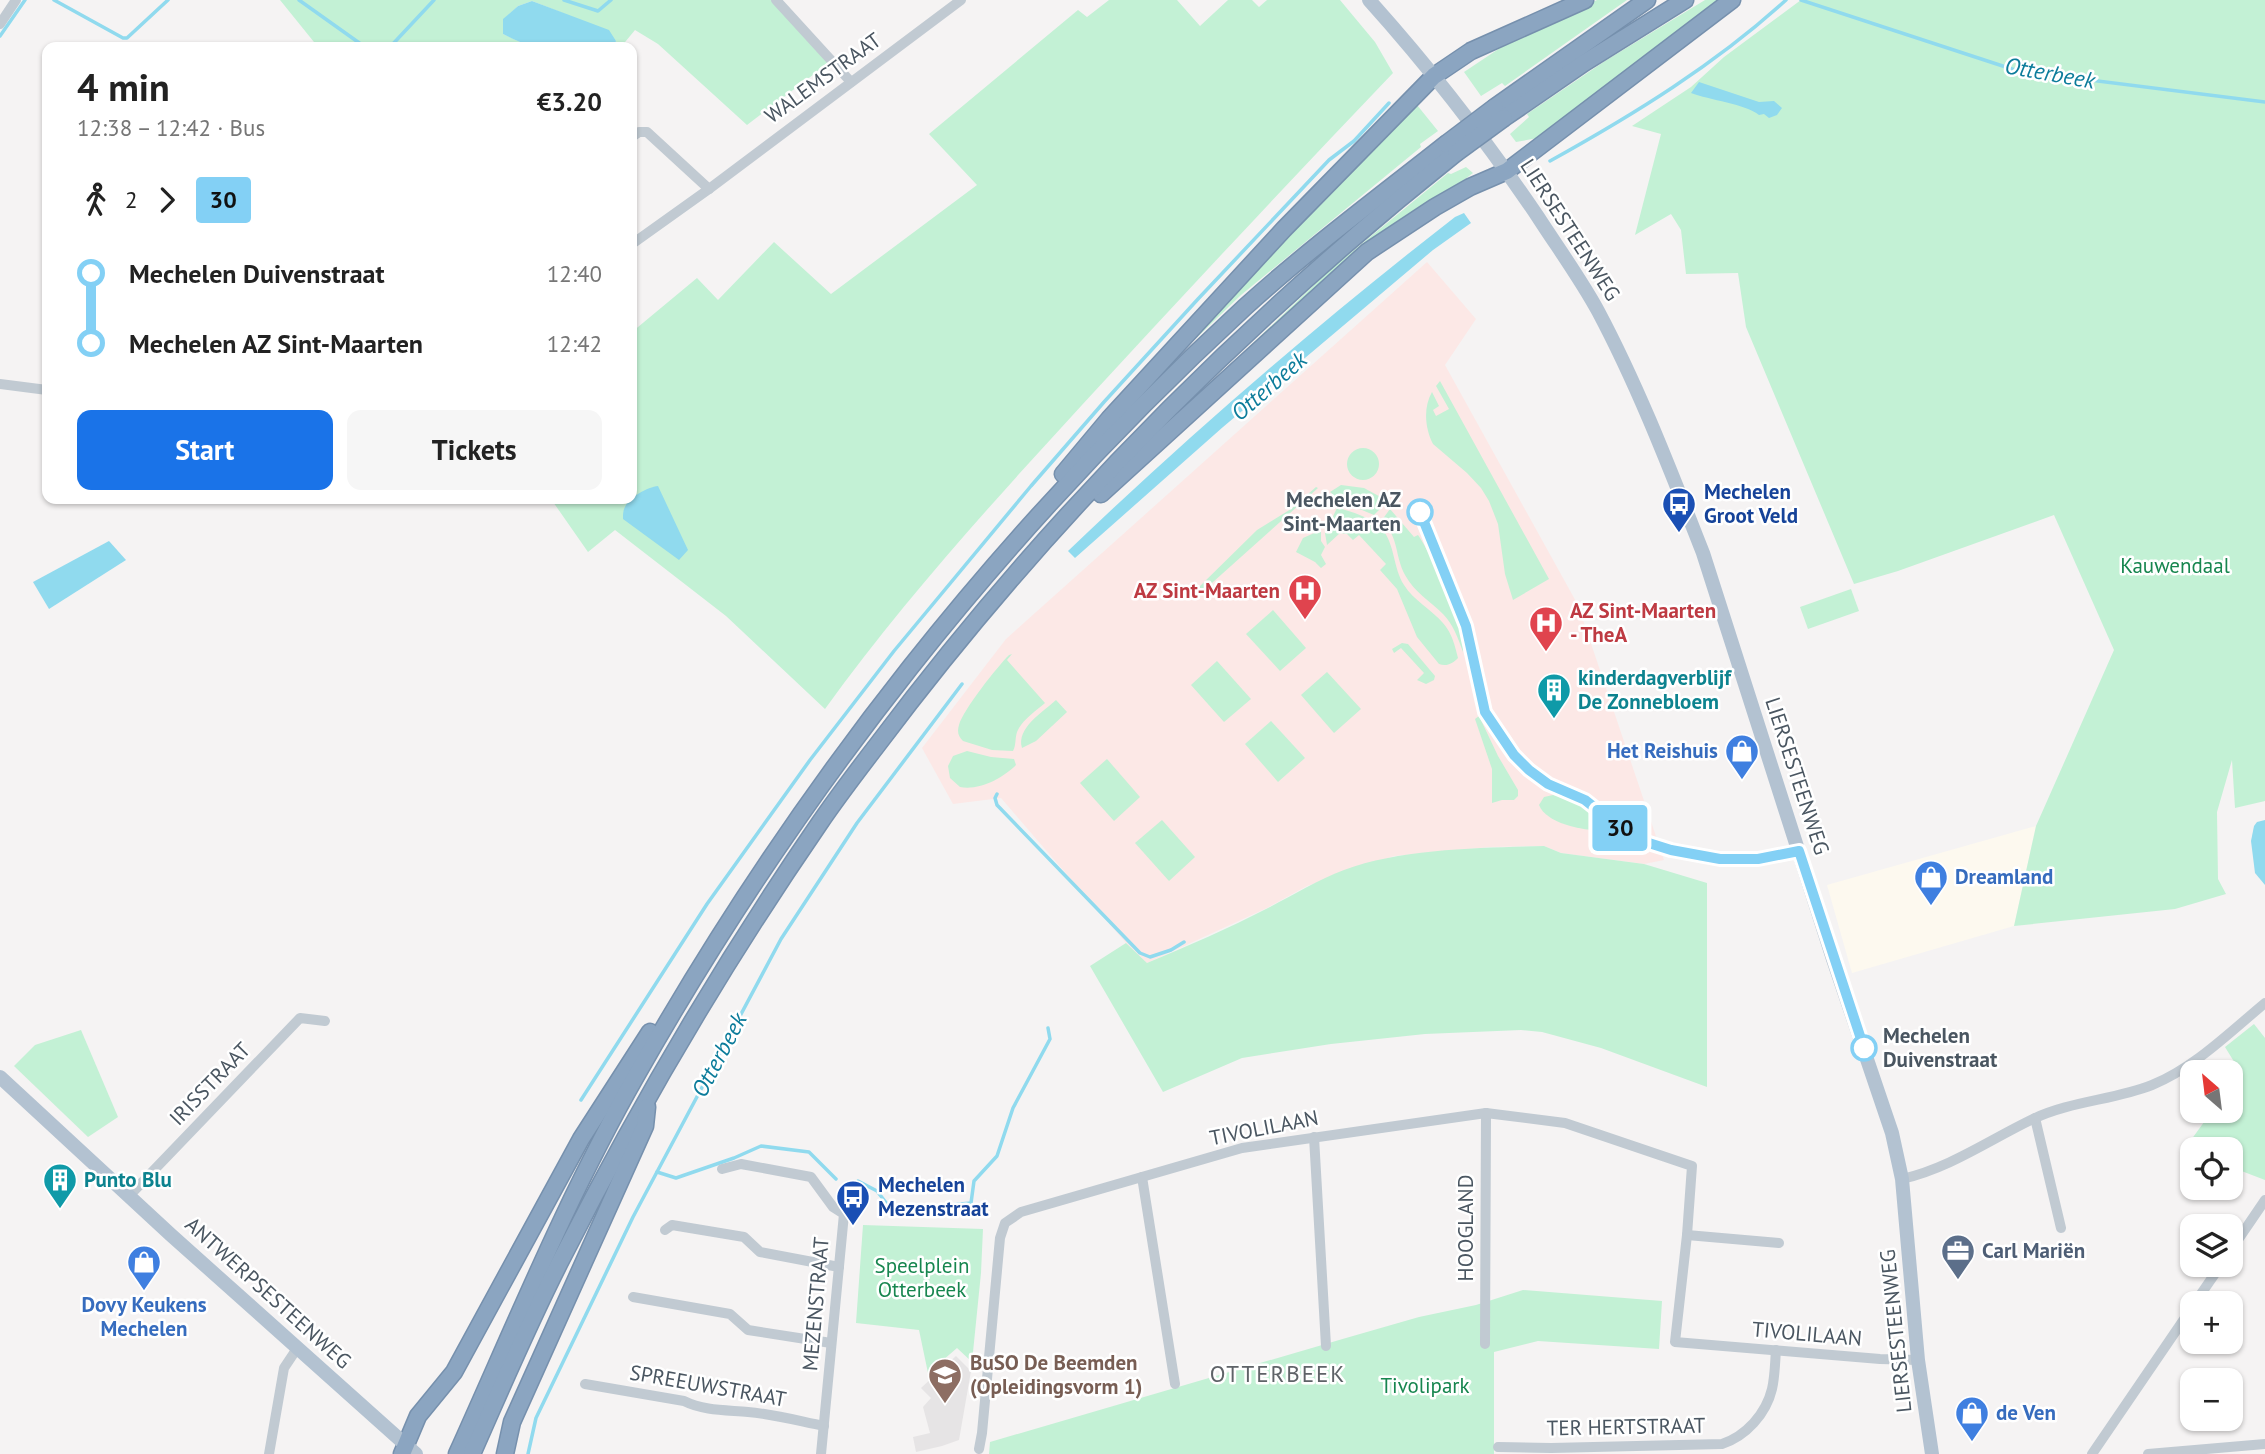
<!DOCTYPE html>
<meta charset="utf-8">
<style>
body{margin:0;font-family:"PT Sans",sans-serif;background:#f6f6f6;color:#222;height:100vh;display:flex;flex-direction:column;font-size:26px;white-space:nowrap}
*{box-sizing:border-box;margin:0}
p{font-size:23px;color:#767676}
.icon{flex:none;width:38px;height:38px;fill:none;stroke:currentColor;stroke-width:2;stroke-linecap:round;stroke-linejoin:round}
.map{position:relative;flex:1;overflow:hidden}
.drawer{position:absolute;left:42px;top:42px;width:595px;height:462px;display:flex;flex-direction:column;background:#fff;border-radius:14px;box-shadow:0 2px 5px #0004}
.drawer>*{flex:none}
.badge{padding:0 14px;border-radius:5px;font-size:24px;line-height:46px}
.needle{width:46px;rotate:332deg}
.tools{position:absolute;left:2180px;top:1060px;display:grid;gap:14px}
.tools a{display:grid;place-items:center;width:63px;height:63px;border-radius:14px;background:#fff;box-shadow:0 2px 5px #0004;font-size:35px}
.map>.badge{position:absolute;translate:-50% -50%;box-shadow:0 0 0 4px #fff}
.legs{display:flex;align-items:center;gap:10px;height:77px;padding:0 35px;font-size:23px}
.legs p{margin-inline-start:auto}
.overview{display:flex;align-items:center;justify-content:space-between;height:119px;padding:0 35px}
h1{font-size:38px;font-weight:700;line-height:52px}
.cta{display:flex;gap:14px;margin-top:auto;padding:14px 35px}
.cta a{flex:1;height:80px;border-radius:14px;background:#1a73e8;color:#fff;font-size:28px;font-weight:700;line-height:80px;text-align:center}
.cta a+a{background:#f6f6f6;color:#222}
ul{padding:0 35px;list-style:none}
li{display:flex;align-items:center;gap:24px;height:70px;font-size:26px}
li i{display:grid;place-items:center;width:10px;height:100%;margin:0 9px;background:currentColor}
li i::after{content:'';width:18px;height:18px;margin:-9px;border:5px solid;border-radius:50%;background:#fff}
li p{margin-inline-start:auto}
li:first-child i{background:linear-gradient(#0000 50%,currentColor 0)}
li:last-child i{background:linear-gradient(currentColor 50%,#0000 0)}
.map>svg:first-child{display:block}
.commercial{fill:#fdf9ef}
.education{fill:#e6e4e5}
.medical{fill:#fce8e6}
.green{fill:#c3f1d5}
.water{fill:#90daee}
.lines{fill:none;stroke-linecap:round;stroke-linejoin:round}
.stream{stroke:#90daee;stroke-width:3.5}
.highway-casing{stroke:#7690ad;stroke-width:19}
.minor{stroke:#c1cad2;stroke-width:10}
.major{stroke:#b3c2d1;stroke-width:14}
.highway{stroke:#8ba5c1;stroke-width:16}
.highway-bridge-casing{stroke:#7690ad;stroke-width:19;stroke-linecap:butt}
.highway-bridge{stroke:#8ba5c1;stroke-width:16}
.line-1-casing{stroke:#fff;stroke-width:16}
.line-1{stroke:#83d0f5;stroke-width:10}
.stop-1-dot{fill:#fff;stroke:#83d0f5;stroke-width:3.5}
.labels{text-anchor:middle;stroke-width:5;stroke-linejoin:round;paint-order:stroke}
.street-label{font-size:21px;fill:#4a5661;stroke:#fff}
.transit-label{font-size:21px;font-weight:bold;fill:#164399;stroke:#fff;text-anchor:start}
.stop-label{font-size:21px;font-weight:bold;fill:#4a5661;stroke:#fff;text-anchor:end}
.park-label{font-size:21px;fill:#17864f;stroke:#fff}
.health-label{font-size:21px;font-weight:bold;fill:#be3a42;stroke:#fff;text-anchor:end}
.culture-label{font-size:21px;font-weight:bold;fill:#0d838f;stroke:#fff;text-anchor:start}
.shop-label{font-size:21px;font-weight:bold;fill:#366cbe;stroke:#fff;text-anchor:start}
.service-label{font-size:21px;font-weight:bold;fill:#4e5e75;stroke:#fff;text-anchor:start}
.education-label{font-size:21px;font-weight:bold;fill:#785e54;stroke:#fff;text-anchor:start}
.water-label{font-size:23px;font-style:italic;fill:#0c7c9b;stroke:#fff}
.neighbourhood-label{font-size:23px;letter-spacing:2px;fill:#5f6368;stroke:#fff}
</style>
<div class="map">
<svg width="2265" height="1454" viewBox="0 0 2265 1454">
<rect width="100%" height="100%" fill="#f5f3f3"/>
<!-- commercial -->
<path class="commercial" d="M2036,826L2014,926L1852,973L1827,885Z"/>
<!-- education -->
<path class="education" d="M956,1356L971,1371L959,1440L942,1446L916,1452L913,1437L930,1433L923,1407L931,1398L921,1388Z"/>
<!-- medical -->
<path class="medical" d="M1427,262L1476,319L1445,365L1578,605L1664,860L1644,864L1561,853L1544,846L1490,847L1394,856L1307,886L1267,908L1147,963L1126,943L1001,798L953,804L922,748L1006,639Z"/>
<!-- green -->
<g class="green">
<path d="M280,0H774L830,62L747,125L658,44L635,30L621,47H614L616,41L560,12L532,1L518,6L503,20V34L531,47H318Z"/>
<path d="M1109,0H1177L1200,26L1228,0H1252L1259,7L1267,0H1340L1375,42L1393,73C1288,183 1184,294 1082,405C992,503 903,601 825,709L726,616L615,530L588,552L551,499H632V332L697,278L718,300L774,242L831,294L977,185L929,134L1078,10L1087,17Z"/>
<path d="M1597,0H1627L1505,86L1502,83L1481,96L1464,72L1503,46Z"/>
<path d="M1705,0H1724L1543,137L1516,142L1510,134L1529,117L1527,114L1605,61Z"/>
<path d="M1801,0H2265V801L2235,808L2232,760L2217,812L2218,879L2226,894L2175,909L2014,926L2036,826L2114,650L2054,515L1898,571L1854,584L1746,327L1738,273L1686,274L1681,230L1671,214L1635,235L1661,134L1632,126L1691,87L1724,57Z"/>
<path d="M1417,105L1438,131L1420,144L1421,147L1241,295L1158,375L1285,240Z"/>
<path d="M1466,167L1473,173L1455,187L1424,204L1386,231L1170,422L1331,269L1448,173L1451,174Z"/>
<path d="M1440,381L1549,579L1513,600L1505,574L1498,524L1489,501L1481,488L1467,473L1433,444C1425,428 1423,408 1432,392L1439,406L1433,410L1436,416L1449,409L1436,386Z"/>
<circle cx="1363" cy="464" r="16"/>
<path d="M1341,485L1364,488L1388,501L1374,515L1340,501L1330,492Z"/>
<path d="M1316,487L1318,488L1203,591L1199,587L1257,530L1291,509Z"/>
<path d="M1337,508C1351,511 1372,518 1382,529C1395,544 1393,568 1404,585C1414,601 1431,609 1443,623C1452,633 1455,646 1458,658C1453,663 1447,667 1439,664L1417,637L1397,589L1380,570L1386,564L1359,535L1353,540L1347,534L1340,533L1327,545L1325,533Z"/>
<path d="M1390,509L1414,537L1418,535C1432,555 1467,629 1463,652C1458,638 1453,624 1443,614C1429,600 1415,593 1405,575C1394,554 1400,540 1382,520Z"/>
<path d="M1321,530V541L1325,547L1321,555L1326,564L1321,568L1315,562L1296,552L1303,538Z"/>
<path d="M1851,589L1859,611L1808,629L1800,607Z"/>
<path d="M1273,610L1306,648L1280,671L1246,634Z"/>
<path d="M1402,643L1408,644L1435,676L1434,680L1426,684L1417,680L1424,673L1401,648L1394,653L1392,649Z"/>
<path d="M1012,654L1007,660L1045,703C1037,710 1024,719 1019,728C1014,736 1017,744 1013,751L992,750L963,741C958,736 957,732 959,725C963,710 997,667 1009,655Z"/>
<path d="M1217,661L1251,699L1224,722L1191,685Z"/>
<path d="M1327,672L1361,709L1334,733L1301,695Z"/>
<path d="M1056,700L1067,712L1036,741L1022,748C1016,728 1043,712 1056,700Z"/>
<path d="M1479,716L1498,756L1518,790V796L1514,800H1502L1492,803V769L1475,719Z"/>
<path d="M1271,721L1305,758L1278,782L1245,744Z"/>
<path d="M967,751L991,757L1014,759L1016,765C1003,778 979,791 960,787L950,778L948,766L953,756Z"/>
<path d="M1107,759L1140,797L1114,821L1080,783Z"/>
<path d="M1553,795C1574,798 1605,810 1614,830C1594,833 1547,826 1539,805L1544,797Z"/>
<path d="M1162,820L1195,857L1169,881L1135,843Z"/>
<path d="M1544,846L1561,853L1644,864L1707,883V1087L1601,1048L1542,1032L1521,1030L1425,1034L1331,1044L1242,1058L1163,1092L1090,966L1126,943L1147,963C1188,946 1229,928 1268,908C1293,895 1318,880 1344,870C1403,848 1482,848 1544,846Z"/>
<path d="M2254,1024L2265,1038V1180L2231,1167V1150H2193L2186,1147L2212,1111H2231V1086L2241,1073L2225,1047Z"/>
<path d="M81,1030L118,1117L88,1137L14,1066L35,1045Z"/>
<path d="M863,1225L983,1229L981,1273L972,1362L957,1348L928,1373L919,1330L856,1323Z"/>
<path d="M1523,1290L1662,1301L1659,1349L1538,1341L1494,1352V1454H989L990,1442L1346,1338L1419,1317L1476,1305Z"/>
</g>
<!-- water -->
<g class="water">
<path d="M532,1L609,30L616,41L614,47H569L563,44C541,53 523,44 503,34V19L518,6Z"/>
<path d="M1699,82L1759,102L1774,101L1782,108L1777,115L1769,118L1764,114L1759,115C1746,104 1709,100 1691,93Z"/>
<path d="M1464,213L1471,223L1433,250L1223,427L1075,558L1068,551C1191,433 1321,321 1455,217Z"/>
<path d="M658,486L688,550L679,560L623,519C623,515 623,510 625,507C629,497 648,487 658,486Z"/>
<path d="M109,541L126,560L49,609L33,582Z"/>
<path d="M2265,820V885L2255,873L2251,841L2254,826L2257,822Z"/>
</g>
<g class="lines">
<!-- stream -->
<g class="stream">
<path d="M54,0L123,38H127L168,0"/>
<path d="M299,0L365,47"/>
<path d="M564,0L598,11L611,0"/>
<path d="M1801,0L2018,71L2265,102"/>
<path d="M0,36L25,0"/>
<path d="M390,47L434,0"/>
<path d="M1550,161C1633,115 1716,64 1786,0"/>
<path d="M997,794L995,798L997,805L1140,953L1150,957L1171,950L1184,942"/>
<path d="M581,1100L707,904L810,760L894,651L1031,486L1104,402L1198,299L1329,160L1354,141L1389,103"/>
<path d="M657,1172L676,1178L734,1158L761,1146L809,1152L836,1179"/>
<path d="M858,1181L877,1191L887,1204"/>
<path d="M901,1207L919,1208L971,1203L974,1181L997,1156L1013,1108L1050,1039L1048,1028"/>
<path d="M528,1454L536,1418L633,1217L781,939L857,823L962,684"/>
</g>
<!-- highway casing -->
<g class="highway-casing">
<g id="highway">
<path d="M1495,107L1647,0"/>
<path d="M1504,118L1584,63L1685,0"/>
<path d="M1063,474L1109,419L1284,229L1434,76L1471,51L1585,0"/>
<path d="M1101,494L1367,252L1435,207L1470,187L1507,171L1732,0"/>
<path d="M402,1454L418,1416L454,1372L581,1139L650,1032"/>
<path d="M457,1454C514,1328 567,1197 636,1076C800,786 1000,533 1245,307C1309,249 1379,197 1446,144"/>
<path d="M472,1454C501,1389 529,1322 562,1258C638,1108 724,962 819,824C838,796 858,770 878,744C1044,523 1240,325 1456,153"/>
<path d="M505,1454L512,1422L645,1126L647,1107"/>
</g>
</g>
<!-- minor -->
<g class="minor">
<path d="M776,0L851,82"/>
<path d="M0,24L16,0"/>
<path d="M632,137L639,132H647L709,189"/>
<path d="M632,244L709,189L961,0"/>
<path d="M0,384L47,390"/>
<path d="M2035,1118L2061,1228"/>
<path d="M1314,1137L1326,1346"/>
<path d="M722,1169L741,1164L811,1177L833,1207L844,1214L821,1454"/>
<path d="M1142,1177L1175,1384"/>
<path d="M1902,1179C1950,1168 1989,1140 2033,1119C2071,1101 2114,1100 2152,1085C2194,1068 2230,1032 2265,1003"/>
<path d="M130,1195L300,1018L325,1021"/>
<path d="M665,1230L672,1225L744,1237L760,1252L839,1267"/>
<path d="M1687,1235L1779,1243"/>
<path d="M2231,1250L2265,1200"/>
<path d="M633,1297L730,1314L748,1330L831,1343"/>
<path d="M2194,1304L2221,1265"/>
<path d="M1485,1344L1486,1113"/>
<path d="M585,1384L684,1401C704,1411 726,1410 748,1412C773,1414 799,1421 824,1426"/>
<path d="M1498,1447L1551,1448L1722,1444C1746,1436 1766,1414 1772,1389C1775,1376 1775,1362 1776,1350"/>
<path d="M979,1449L982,1433L1000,1238L1005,1223L1021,1212L1242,1148L1486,1113L1565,1123L1692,1166L1687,1235L1675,1342L1880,1359L1918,1360"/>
<path d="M269,1454L284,1368L298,1347"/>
<path d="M2092,1454L2193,1306"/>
<path d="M2148,1454L2265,1444"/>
</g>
<!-- major -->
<g class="major">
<path d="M1369,0C1431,69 1486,140 1538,217C1558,248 1580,278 1598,311C1639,388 1671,472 1703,553L1833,959L1892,1133L1902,1179L1918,1360L1932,1454"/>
<path d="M0,1077L171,1235L416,1454"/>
</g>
<!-- highway -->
<use href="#highway" class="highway"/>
<!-- highway-bridge casing -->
<g class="highway-bridge-casing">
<g id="highway-bridge">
<path d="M1446,144L1495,107"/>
<path d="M1456,153L1504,118"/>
</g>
</g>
<!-- highway-bridge -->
<use href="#highway-bridge" class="highway-bridge"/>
</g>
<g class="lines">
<!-- line-1 casing -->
<g class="line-1-casing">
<path id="line-1" d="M1420,512L1466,626L1485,712L1514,755L1529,770L1548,784L1585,800L1633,838L1671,850L1720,859H1758L1799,851L1864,1048"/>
</g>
<!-- line-1 -->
<use href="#line-1" class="line-1"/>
</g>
<!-- icons -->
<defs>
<g id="bus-pin" transform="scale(1.75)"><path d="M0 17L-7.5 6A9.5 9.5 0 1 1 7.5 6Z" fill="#1a4fb4" stroke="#fff"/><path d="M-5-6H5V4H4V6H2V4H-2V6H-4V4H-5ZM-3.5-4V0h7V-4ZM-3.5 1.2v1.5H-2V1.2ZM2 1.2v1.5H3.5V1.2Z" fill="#fff"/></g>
<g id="hospital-pin" transform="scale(1.75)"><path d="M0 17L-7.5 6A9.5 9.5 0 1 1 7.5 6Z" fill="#e0444e" stroke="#fff"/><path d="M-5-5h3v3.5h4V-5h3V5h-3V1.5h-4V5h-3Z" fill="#fff"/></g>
<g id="building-pin" transform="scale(1.75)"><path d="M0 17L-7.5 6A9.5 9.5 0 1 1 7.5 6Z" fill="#0f9aa8" stroke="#fff"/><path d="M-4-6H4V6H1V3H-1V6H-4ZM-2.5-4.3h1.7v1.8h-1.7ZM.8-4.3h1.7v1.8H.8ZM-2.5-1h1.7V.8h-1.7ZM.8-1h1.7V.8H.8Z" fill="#fff"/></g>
<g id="shop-pin" transform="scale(1.75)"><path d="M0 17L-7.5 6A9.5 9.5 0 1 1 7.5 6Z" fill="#3f7fe0" stroke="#fff"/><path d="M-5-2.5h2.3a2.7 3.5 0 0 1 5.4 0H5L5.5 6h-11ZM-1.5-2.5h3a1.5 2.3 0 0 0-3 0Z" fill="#fff"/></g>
<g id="office-pin" transform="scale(1.75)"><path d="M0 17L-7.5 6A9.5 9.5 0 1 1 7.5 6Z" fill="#5c6f8a" stroke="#fff"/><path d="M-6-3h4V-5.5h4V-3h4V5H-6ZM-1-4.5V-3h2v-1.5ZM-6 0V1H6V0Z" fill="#fff"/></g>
<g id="school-pin" transform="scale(1.75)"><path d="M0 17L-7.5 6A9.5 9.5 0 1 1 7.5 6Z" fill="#8d6e63" stroke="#fff"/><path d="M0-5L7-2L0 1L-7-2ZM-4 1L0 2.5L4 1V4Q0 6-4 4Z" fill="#fff"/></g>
</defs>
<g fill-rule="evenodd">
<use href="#bus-pin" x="1679" y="504"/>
<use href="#hospital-pin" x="1305" y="591"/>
<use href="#hospital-pin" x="1546" y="623"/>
<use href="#building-pin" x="1554" y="690"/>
<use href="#shop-pin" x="1742" y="751"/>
<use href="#shop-pin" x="1931" y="877"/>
<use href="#building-pin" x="60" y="1180"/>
<use href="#bus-pin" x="853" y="1197"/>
<use href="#office-pin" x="1958" y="1251"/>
<use href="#shop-pin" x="144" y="1262"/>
<use href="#school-pin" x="945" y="1375"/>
<use href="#shop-pin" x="1972" y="1413"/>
</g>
<!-- markers -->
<g class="stop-1-dot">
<circle cx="1420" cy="512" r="12"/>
<circle cx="1864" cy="1048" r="12"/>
</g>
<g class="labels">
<!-- street labels -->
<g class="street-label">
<text transform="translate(823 78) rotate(-36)" y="7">WALEMSTRAAT</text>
<text transform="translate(1570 230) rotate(57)" y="7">LIERSESTEENWEG</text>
<text transform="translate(1797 776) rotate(72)" y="7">LIERSESTEENWEG</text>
<text transform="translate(210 1084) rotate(-46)" y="7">IRISSTRAAT</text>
<text transform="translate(1264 1128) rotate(-11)" y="7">TIVOLILAAN</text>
<text transform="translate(1466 1228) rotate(-90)" y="7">HOOGLAND</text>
<text transform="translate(268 1293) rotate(42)" y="7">ANTWERPSESTEENWEG</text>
<text transform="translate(816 1304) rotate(-85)" y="7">MEZENSTRAAT</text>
<text transform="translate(1896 1331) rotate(-96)" y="7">LIERSESTEENWEG</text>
<text transform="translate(1807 1334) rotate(5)" y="7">TIVOLILAAN</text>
<text transform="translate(708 1386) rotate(10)" y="7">SPREEUWSTRAAT</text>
<text transform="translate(1626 1427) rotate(-1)" y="7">TER HERTSTRAAT</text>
</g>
<!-- transit labels -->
<g class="transit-label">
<text x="1704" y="499">Mechelen<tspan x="1704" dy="24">Groot Veld</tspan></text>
<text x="878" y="1192">Mechelen<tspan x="878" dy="24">Mezenstraat</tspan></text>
</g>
<!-- stop labels -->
<g class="stop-label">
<text x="1401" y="507">Mechelen AZ<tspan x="1401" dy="24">Sint-Maarten</tspan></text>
<text x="1883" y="1043" text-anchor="start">Mechelen<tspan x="1883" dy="24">Duivenstraat</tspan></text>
</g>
<!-- park labels -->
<g class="park-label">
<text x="2175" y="573">Kauwendaal</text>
<text x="922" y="1273">Speelplein<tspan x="922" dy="24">Otterbeek</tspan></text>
<text x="1425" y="1393">Tivolipark</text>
</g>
<!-- health labels -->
<g class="health-label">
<text x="1280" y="598">AZ Sint-Maarten</text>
<text x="1570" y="618" text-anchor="start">AZ Sint-Maarten<tspan x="1570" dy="24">- TheA</tspan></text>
</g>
<!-- culture labels -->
<g class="culture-label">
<text x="1578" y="685">kinderdagverblijf<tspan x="1578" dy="24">De Zonnebloem</tspan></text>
<text x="84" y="1187">Punto Blu</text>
</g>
<!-- shop labels -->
<g class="shop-label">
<text x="1718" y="758" text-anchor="end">Het Reishuis</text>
<text x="1955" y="884">Dreamland</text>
<text x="144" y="1312" text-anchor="middle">Dovy Keukens<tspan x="144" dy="24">Mechelen</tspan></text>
<text x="1996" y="1420">de Ven</text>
</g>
<!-- service labels -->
<g class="service-label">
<text x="1982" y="1258">Carl Mariën</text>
</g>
<!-- education labels -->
<g class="education-label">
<text x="970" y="1370">BuSO De Beemden<tspan x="970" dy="24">(Opleidingsvorm 1)</tspan></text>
</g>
<!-- water labels -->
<g class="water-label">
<text transform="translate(2050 73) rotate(10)" y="8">Otterbeek</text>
<text transform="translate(1269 386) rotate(-41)" y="8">Otterbeek</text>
<text transform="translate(719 1055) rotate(-62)" y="8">Otterbeek</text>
</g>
<!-- neighbourhood labels -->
<g class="neighbourhood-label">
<text x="1278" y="1382">OTTERBEEK</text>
</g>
</g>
</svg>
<div class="tools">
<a><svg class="needle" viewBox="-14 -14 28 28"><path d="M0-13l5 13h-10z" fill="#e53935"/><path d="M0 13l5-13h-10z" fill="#767676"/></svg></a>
<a><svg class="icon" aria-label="locate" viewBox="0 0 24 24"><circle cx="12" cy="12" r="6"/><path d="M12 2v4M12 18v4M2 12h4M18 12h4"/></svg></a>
<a><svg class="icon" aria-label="layers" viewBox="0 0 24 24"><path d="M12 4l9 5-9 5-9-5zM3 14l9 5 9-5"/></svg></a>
<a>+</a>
<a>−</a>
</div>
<b class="badge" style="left:1620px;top:828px;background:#83d0f5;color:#111">30</b>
<section class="drawer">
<div class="overview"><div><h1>4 min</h1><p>12:38 – 12:42 · Bus</p></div><b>€3.20</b></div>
<div class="legs"><svg class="icon" aria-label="walk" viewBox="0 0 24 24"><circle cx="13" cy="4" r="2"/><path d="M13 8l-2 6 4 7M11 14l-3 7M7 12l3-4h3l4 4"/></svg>2<svg class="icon" aria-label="forward" viewBox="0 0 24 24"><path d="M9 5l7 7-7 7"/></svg><b class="badge" style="background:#83d0f5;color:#111">30</b></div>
<ul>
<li><i style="color:#83d0f5"></i><b>Mechelen Duivenstraat</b><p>12:40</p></li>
<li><i style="color:#83d0f5"></i><b>Mechelen AZ Sint-Maarten</b><p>12:42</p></li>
</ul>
<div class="cta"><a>Start</a><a>Tickets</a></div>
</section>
</div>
